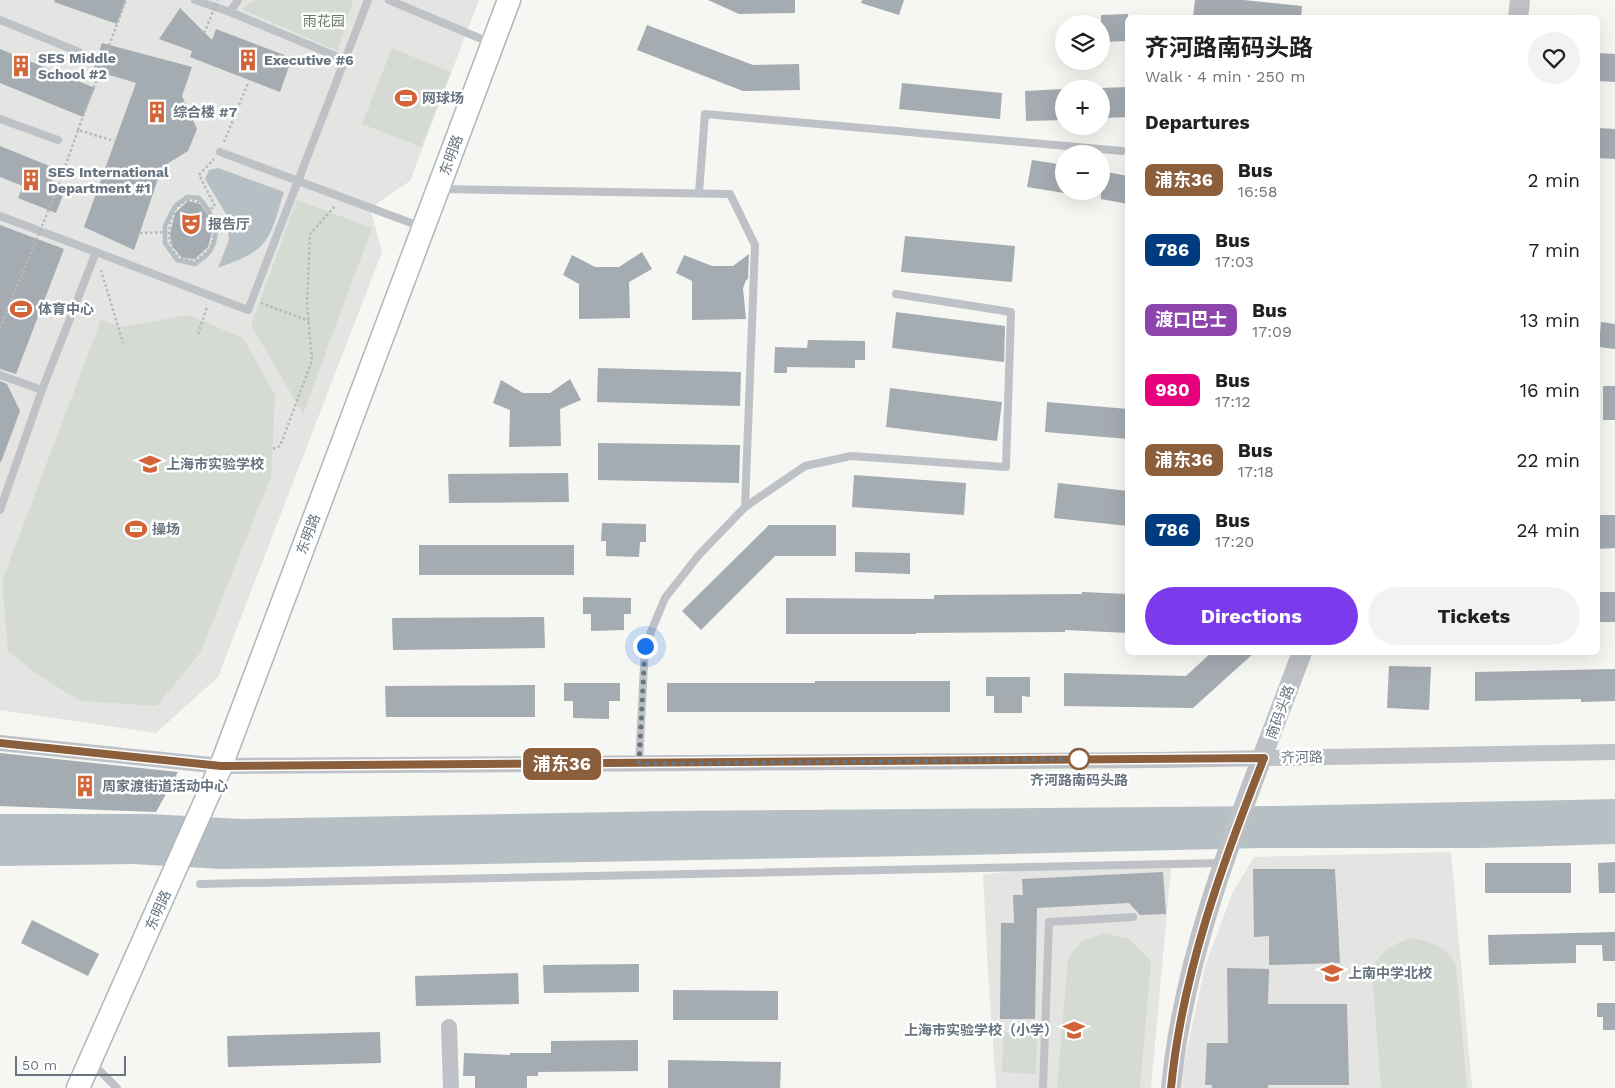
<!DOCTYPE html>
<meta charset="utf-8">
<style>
body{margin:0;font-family:"Work Sans","Noto Sans SC",sans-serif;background:#f2f2f2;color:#202124;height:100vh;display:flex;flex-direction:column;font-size:19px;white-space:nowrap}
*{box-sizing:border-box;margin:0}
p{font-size:16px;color:#757577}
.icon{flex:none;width:28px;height:28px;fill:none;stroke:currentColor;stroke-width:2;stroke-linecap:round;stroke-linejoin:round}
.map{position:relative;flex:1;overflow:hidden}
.panel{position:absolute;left:1125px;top:15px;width:475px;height:640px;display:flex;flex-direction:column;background:#fff;border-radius:8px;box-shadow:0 5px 20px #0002}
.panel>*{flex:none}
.badge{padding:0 10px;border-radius:8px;font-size:18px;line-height:32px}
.buttons{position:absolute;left:1055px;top:15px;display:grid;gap:10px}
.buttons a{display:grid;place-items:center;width:55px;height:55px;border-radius:50%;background:#fff;box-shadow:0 5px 20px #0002;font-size:25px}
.scale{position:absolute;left:15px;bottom:12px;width:111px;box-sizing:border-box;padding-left:5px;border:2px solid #687581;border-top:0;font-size:14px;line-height:18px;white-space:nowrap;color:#687581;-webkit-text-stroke:4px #fff;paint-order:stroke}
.you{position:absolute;width:25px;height:25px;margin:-12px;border:4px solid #fff;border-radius:50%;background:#1a73e8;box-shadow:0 0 0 8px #1a73e833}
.map>.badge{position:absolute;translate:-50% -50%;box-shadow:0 0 0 2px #fff}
h2{padding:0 20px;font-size:19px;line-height:45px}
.round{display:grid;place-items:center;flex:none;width:52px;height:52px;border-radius:26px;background:#f2f2f2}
.summary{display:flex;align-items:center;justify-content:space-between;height:85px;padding:0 20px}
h1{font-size:24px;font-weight:700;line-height:38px}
.primary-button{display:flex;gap:10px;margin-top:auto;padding:10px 20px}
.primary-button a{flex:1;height:58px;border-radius:30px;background:#7c3aed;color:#fff;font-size:20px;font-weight:700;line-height:58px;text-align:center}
.primary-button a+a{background:#f2f2f2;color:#202124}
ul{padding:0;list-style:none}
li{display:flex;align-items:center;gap:15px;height:70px;padding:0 20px}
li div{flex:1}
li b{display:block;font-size:19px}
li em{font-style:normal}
li .badge{min-width:55px;font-weight:700;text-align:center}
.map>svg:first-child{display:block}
.built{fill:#e4e5e3}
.green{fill:#d5dad3}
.water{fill:#b6bfc4}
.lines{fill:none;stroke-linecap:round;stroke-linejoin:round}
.stream{stroke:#b6bfc4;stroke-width:4.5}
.building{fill:#a4abb1}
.secondary-casing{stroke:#b0b5b9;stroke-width:25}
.path{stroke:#b6b9bc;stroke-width:2.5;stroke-dasharray:2.5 2.5;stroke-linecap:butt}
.service{stroke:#bec1c5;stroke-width:8}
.minor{stroke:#bec1c5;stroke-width:16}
.tertiary{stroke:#bec1c5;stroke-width:20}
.secondary{stroke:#fff;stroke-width:22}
.path-bridge{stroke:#b6b9bc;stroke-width:2.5;stroke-dasharray:2.5 2.5;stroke-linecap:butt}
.line-casing{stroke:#fff;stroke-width:11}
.line{stroke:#8b5e3c;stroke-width:8}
.walk{stroke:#687581;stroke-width:5;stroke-dasharray:0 9}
.stop-dot{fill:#fff;stroke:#8b5e3c;stroke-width:2.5}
.labels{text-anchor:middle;stroke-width:5;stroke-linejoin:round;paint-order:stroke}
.park-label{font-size:14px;fill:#697966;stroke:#fff}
.poi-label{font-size:14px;font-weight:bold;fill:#687581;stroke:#fff;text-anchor:start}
.street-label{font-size:14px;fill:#687581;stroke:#fff}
.stop-label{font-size:14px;font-weight:bold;fill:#687581;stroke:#fff}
</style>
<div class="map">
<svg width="1615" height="1088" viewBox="0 0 1615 1088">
<rect width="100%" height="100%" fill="#f6f6f3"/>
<!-- built -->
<g class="built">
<path d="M0,0H479L410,181L370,208L382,252L218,677L156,733L0,710Z"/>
<path d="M1451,852L1472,1088H1182L1183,1069L1205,966L1232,894L1254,857Z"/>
<path d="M1171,868L1151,1088H996L988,972L983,875L1014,871Z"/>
</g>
<!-- green -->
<g class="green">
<path d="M255,0H353L338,51L241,9Z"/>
<path d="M392,48L451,72L421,147L362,124Z"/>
<path d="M297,200L372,228L303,414L251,325Z"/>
<path d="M189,315L243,338L275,395L271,477L200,653L157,706L80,701L37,674L8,651L2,581L101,320L121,327Z"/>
<path d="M1105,933L1129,939L1151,961L1140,1088H1057L1068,958L1082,941Z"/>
<path d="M1414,938C1434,943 1445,946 1456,965L1467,1088H1381L1372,973C1380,950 1391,944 1414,938Z"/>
<path d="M1003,1032L1037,1033L1036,1074L1002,1072Z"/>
</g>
<!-- water -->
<g class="water">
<path d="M218,168L284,192C278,209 274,234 260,247C248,258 232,262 218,268L229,240L227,216L205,179L209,170Z"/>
<path d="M1615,799V844L1480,848H1260L967,855L221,869L133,864L0,866V814H150L242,819L672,811L1276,806Z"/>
</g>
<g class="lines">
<!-- stream -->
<path class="stream" d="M187,197L199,198C213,214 222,231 210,251C207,256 200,260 195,264L177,260L165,243V226L175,206Z"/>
</g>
<!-- building -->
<g class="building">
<path d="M55,0H126L117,24L54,2Z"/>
<path d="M708,0H795V13L739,14Z"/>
<path d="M862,0H904L899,15L861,3Z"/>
<path d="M1195,0H1244L1302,6L1301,18H1193Z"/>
<path d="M180,8L212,40L216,29L292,58L280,92L190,57L192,51L159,39Z"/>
<path d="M1128,14V41L1101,42V15Z"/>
<path d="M647,25L753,65L799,64L800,90L743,91L637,50Z"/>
<path d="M102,43L192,67L182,96L197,129L188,151L162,167L134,250L84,227L136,83L93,70Z"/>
<path d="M0,49L95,88L83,117L0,83Z"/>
<path d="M1598,53L1615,54V82L1598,81Z"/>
<path d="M902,83L1002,93L1000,119L899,109Z"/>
<path d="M1128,87V117L1101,118V88Z"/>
<path d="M1064,89V120L1026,121L1025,91Z"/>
<path d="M1598,128L1615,129V159L1598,158Z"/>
<path d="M0,146L57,169L51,184L65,190L56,213L18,198L23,186L0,177Z"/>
<path d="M1032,160L1064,165V193L1027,187Z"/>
<path d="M1101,171L1128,176V204L1101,199Z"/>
<path d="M188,201L200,204L209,216L212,232L208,247L195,259L182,258L172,246L170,234L175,213Z"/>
<path d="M0,225L64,249L16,374L0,369Z"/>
<path d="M905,236L1015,246L1012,282L901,272Z"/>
<path d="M642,252L652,269L629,282L630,318L579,319V284L563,275L572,255L595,267H619Z"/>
<path d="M749,254L748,279L746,280L743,288L746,319L692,320V281L676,273L684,255L712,266H733Z"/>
<path d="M896,312L1005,326L1004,362L892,348Z"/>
<path d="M1601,322L1615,324V349L1599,347Z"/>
<path d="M808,340L865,341V360H855V368L787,367V373H774L775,347L807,348Z"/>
<path d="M598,368L741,372L740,406L597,402Z"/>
<path d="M570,379L581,400L560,409L561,446L509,447L510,410L493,403L501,380L523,393H550Z"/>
<path d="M0,381L7,384L20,411L1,462H0Z"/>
<rect x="1603" y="386" width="12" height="34"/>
<path d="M890,388L1002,402L997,441L886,427Z"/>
<path d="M1047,402L1128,409V439L1045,432Z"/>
<path d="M598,443L740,445L739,483L598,480Z"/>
<path d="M568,473L569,502L449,503L448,474Z"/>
<path d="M854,475L966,483L964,515L852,507Z"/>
<path d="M1058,483L1128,491V526L1054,518Z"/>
<path d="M1598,515H1615V548L1598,549Z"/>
<path d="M602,523L646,524V542H640L639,557L606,556V541H601Z"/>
<path d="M769,525H836V556H775L701,630L682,611Z"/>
<rect x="419" y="545" width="155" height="30"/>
<path d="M855,552L910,553V574L855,572Z"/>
<path d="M1082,592L1128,594V633L1065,630V632L916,633V634H786V598L934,599V595L1082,594Z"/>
<rect x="1598" y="592" width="17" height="30"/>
<path d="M583,597L631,598V614H624V630L591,631V614H583Z"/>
<path d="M544,617L545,648L393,650L392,618Z"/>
<path d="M1212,652H1255L1193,708L1064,706V673L1186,676Z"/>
<path d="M1389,666L1431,667L1429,710L1387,708Z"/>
<path d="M1615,669V701L1581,702V699L1475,701V672Z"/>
<path d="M986,677H1030V697L1022,696V713H994V696H986Z"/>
<path d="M815,681H950V712H667V683H815Z"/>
<path d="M564,683H620V701H609V719L573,718V701H564Z"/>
<path d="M535,685V717H386L385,686Z"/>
<path d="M0,753L178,772L156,812L0,806Z"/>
<path d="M1615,862V893H1599L1598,863Z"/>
<rect x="1485" y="863" width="86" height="30"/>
<path d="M1253,869H1335L1340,963L1269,965V936L1254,937Z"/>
<path d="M1163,872L1166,914L1140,915L1129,903L1037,908L1035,1019H1000L1001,923H1014L1013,895H1023L1022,879Z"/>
<path d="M32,920L99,954L88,976L21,943Z"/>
<path d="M1615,932V961H1603L1602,945H1576V963L1489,965L1488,935Z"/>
<path d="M639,964V992L544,993L543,965Z"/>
<path d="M1227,968L1269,969L1268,1004H1347L1349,1085H1268V1088H1212V1085H1205L1207,1043H1228Z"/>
<path d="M518,973L519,1004L416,1006L415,976Z"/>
<path d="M673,990L778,991V1020H673Z"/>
<path d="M1597,1003H1615V1030H1603V1017H1597Z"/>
<path d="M380,1032L381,1063L228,1067L227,1036Z"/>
<path d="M638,1040V1071L538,1072V1076H527V1088H475V1076H463L464,1053L510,1055V1053H551V1041Z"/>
<path d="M668,1060L781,1062L780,1088H668Z"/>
</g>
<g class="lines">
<!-- secondary casing -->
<g class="secondary-casing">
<path id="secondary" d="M78,1088L221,766L509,0"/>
</g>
<!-- path -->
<g class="path">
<path d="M78,130L126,0"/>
<path d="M224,142L248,83"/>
<path d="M187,200C193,201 198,201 203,205C213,214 217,235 210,247C207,252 201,257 195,261C173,260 167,246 170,225C171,220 172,215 175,210C178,205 183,203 187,200Z"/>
<path d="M207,212L215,206L199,175L214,159"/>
<path d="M140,233L169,232"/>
<path d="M101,270L123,343"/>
<path d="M261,303L309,321"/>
<path d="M198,334L207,307"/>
<path d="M273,449L280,446L312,361L307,304L310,234L335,206"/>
</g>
<!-- service -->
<g class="service">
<path d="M195,0L230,12L238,0"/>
<path d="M389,0L491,43"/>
<path d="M230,12L345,60"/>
<path d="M0,20L79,52"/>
<path d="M0,119L58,140"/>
<path d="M220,152L422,227"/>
<path d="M440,189L730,194L755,245L745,507"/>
<path d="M699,193L705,114L1122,151"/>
<path d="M0,216L96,252"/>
<path d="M0,375L42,390"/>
<path d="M0,510L42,390L96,252L248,310L368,0"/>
<path d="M639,764L645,646L665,598L698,556L745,507L805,466L851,456L1006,467L1011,312L896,294"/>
<path d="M200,884L1222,863"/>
<path d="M92,1063L117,1088"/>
<path d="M1043,1088L1049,922L1133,917"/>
</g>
<!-- minor -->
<g class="minor">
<path d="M0,743L221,766L1158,760L1615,752"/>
<path d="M449,1027L451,1088"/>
</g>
<!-- tertiary -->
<g class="tertiary">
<path d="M1518,18L1520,0"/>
<path d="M1171,1088C1185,938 1250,793 1302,652"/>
</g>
<!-- secondary -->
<use href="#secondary" class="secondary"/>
<!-- path-bridge -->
<g class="path-bridge">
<path d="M204,33L218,0"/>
<path d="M0,328L58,187L78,130L114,141"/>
</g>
</g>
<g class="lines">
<!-- line casing -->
<g class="line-casing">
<path id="line" d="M0,743L221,766L1264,758C1222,864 1182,974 1171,1088"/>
</g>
<!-- line -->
<use href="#line" class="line"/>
<!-- walk -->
<path class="walk" d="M645,646L639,764L1079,759"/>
</g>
<!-- icons -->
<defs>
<g id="building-bare" transform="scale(1.725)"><path d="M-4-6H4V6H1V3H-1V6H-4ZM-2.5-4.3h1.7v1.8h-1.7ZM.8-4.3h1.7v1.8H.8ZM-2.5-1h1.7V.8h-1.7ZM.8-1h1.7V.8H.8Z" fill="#d26437" stroke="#fff" stroke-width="2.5" paint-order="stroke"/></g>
<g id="stadium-bare" transform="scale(1.725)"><path d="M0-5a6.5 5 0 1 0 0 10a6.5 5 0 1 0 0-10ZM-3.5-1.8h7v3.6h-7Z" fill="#d26437" stroke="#fff" stroke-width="2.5" paint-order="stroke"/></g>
<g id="theatre-bare" transform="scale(1.725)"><path d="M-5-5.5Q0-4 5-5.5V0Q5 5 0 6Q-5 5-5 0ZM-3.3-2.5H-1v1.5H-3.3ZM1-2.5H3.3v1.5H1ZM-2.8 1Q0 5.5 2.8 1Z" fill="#d26437" stroke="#fff" stroke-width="2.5" paint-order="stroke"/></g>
<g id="school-bare" transform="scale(1.725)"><path d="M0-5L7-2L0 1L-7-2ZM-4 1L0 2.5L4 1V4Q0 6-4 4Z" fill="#d26437" stroke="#fff" stroke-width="2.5" paint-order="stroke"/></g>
</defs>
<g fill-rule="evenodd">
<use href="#building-bare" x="248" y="60"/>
<use href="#building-bare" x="21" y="66"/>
<use href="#stadium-bare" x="406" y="98"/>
<use href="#building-bare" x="157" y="112"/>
<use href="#building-bare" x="31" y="180"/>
<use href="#theatre-bare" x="191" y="224"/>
<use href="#stadium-bare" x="21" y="309"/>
<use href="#school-bare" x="150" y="464"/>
<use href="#stadium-bare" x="136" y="529"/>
<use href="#building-bare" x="85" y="786"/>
<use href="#school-bare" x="1332" y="973"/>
<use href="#school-bare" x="1074" y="1030"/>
</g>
<!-- markers -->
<circle class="stop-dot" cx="1079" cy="759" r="10"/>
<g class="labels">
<!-- park labels -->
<g class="park-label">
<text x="324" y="26">雨花园</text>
</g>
<!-- poi labels -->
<g class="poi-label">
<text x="38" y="63">SES Middle<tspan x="38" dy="16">School #2</tspan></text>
<text x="264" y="65">Executive #6</text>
<text x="422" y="103">网球场</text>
<text x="173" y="117">综合楼 #7</text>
<text x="48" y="177">SES International<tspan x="48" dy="16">Department #1</tspan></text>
<text x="208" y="229">报告厅</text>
<text x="38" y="314">体育中心</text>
<text x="166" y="469">上海市实验学校</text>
<text x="152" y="534">操场</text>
<text x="102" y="791">周家渡街道活动中心</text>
<text x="1348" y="978">上南中学北校</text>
<text x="1058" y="1035" text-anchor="end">上海市实验学校（小学）</text>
</g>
<!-- street labels -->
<g class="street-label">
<text transform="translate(451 155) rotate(-70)" y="5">东明路</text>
<text transform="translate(308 534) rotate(-69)" y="5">东明路</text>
<text transform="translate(1280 712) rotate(-70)" y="5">南码头路</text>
<text transform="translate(1302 757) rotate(-1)" y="5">齐河路</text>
<text transform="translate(158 910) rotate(-66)" y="5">东明路</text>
</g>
<!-- stop labels -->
<g class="stop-label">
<text x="1079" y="785">齐河路南码头路</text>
</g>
</g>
</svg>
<div class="buttons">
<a><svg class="icon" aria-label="layers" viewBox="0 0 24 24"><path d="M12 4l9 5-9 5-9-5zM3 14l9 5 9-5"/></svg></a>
<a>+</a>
<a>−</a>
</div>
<div class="scale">50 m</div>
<div class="you" style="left:645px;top:646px"></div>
<b class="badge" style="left:562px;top:764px;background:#8b5e3c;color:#fff">浦东36</b>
<section class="panel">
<div class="summary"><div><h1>齐河路南码头路</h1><p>Walk · 4 min · 250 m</p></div><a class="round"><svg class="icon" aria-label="heart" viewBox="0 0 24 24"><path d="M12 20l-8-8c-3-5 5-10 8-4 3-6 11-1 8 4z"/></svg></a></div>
<h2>Departures</h2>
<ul>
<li><span class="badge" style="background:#8b5e3c;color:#fff">浦东36</span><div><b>Bus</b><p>16:58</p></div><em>2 min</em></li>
<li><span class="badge" style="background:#003b80;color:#fff">786</span><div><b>Bus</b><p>17:03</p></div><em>7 min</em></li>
<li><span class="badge" style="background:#8e44ad;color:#fff">渡口巴士</span><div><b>Bus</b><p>17:09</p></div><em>13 min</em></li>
<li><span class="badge" style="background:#e6007e;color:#fff">980</span><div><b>Bus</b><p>17:12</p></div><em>16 min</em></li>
<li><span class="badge" style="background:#8b5e3c;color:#fff">浦东36</span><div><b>Bus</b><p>17:18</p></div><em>22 min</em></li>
<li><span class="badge" style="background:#003b80;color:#fff">786</span><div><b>Bus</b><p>17:20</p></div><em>24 min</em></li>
</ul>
<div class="primary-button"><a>Directions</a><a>Tickets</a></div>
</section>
</div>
